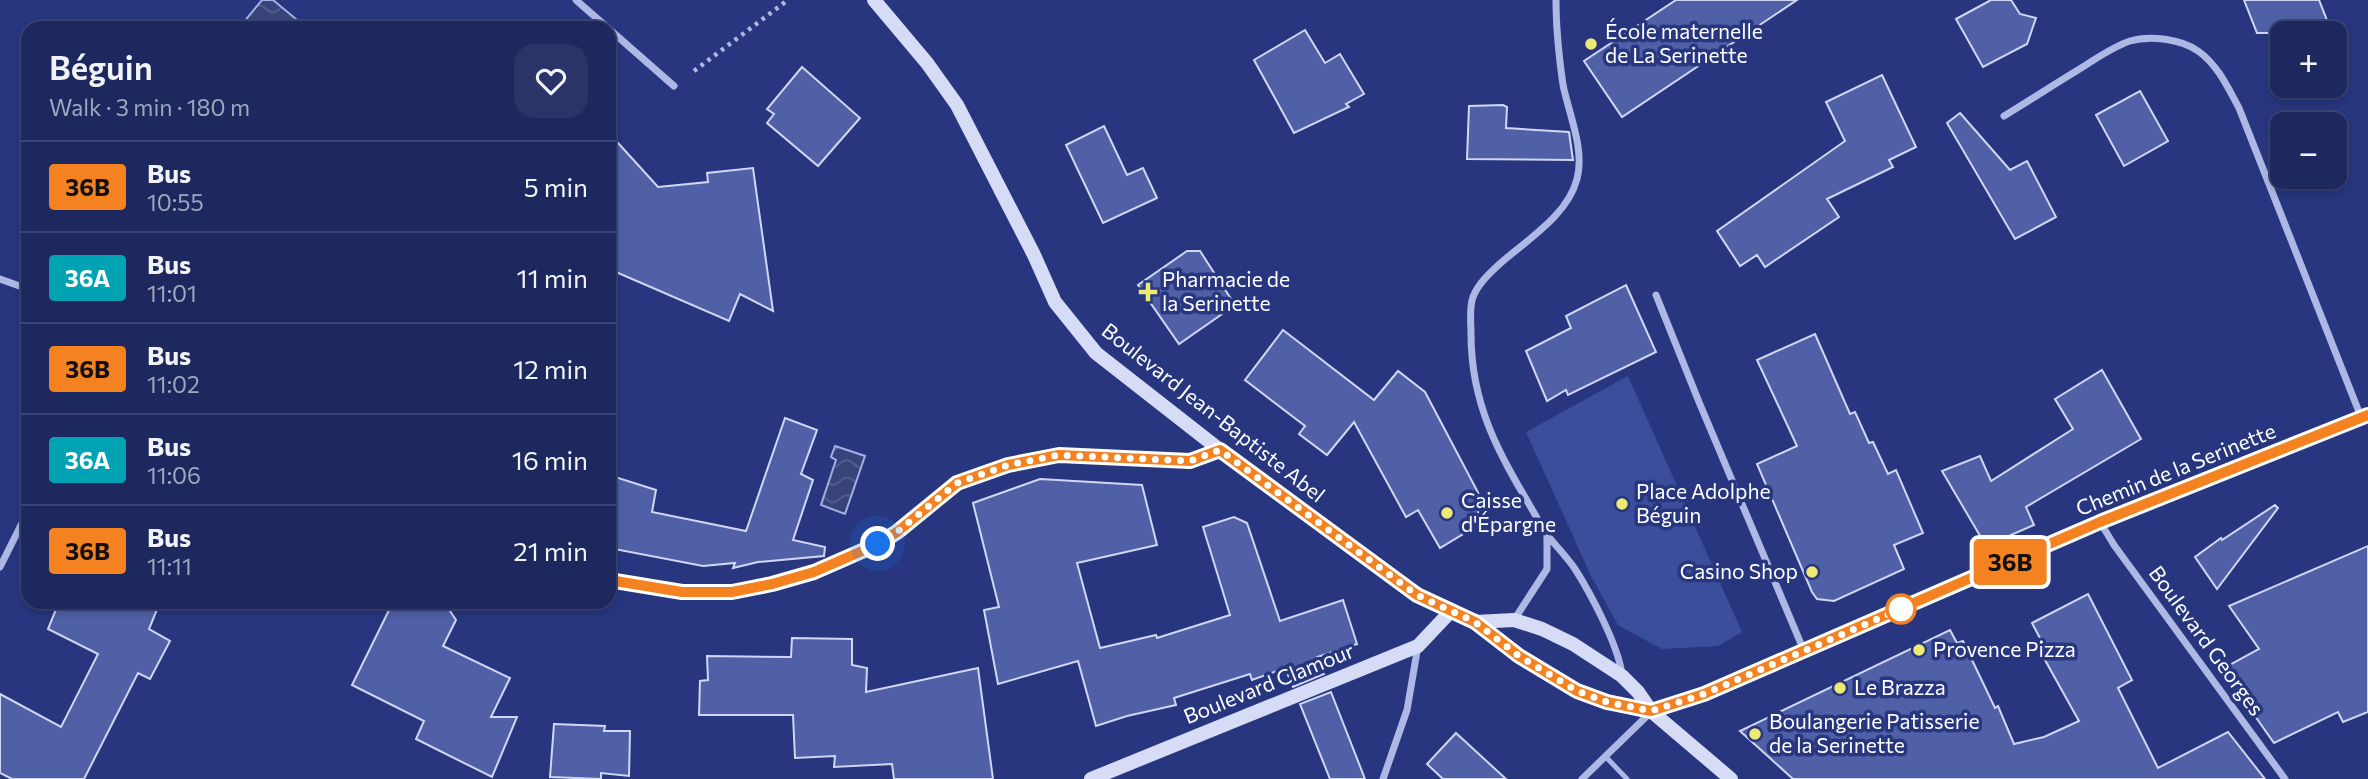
<!DOCTYPE html>
<meta charset="utf-8">
<style>
body{margin:0;font-family:Commissioner,sans-serif;background:#2a3468;color:#f1f3f6;height:100vh;display:flex;flex-direction:column;font-size:26px;white-space:nowrap}
*{box-sizing:border-box;margin:0}
p{font-size:23px;color:#a0a6bd}
.icon{flex:none;width:38px;height:38px;fill:none;stroke:currentColor;stroke-width:2;stroke-linecap:round;stroke-linejoin:round}
.map{position:relative;flex:1;overflow:hidden}
.drawer{position:absolute;left:21px;top:21px;width:595px;height:588px;display:flex;flex-direction:column;background:#1d285f;border-radius:21px;box-shadow:0 4px 10px #0003,0 0 0 2px #3b4474}
.drawer>*{flex:none}
.badge{padding:0 14px;border-radius:5px;font-size:24px;line-height:46px}
.controls{position:absolute;left:2270px;top:21px;display:grid;gap:14px}
.controls a{display:grid;place-items:center;width:77px;height:77px;border-radius:14px;background:#1d285f;box-shadow:0 4px 10px #0003,0 0 0 2px #3b4474;font-size:35px}
.you{position:absolute;width:35px;height:35px;margin:-18px;border:5px solid #fff;border-radius:50%;background:#1a73e8;box-shadow:0 0 0 10px #1a73e833}
.map>.badge{position:absolute;translate:-50% -50%;box-shadow:0 0 0 4px #fff}
.round{display:grid;place-items:center;flex:none;width:74px;height:74px;border-radius:21px;background:#2a3468}
.head{display:flex;align-items:center;justify-content:space-between;height:119px;padding:0 28px}
h1{font-size:33px;font-weight:600;line-height:52px}
ul{padding:0;list-style:none}
li{display:flex;align-items:center;gap:21px;height:91px;padding:0 28px;border-top:2px solid #3b4474}
li div{flex:1}
li b{display:block;font-size:26px}
li em{font-style:normal}
li .badge{min-width:77px;font-weight:700;text-align:center}
.map>svg:first-child{display:block}
.pitch{fill:#3b4e9c}
.water{fill:url(#water-waves);stroke:#a2b0e6;stroke-width:2}
.building{fill:#4f60a7;stroke:#d0d7f4;stroke-width:2}
.lines{fill:none;stroke-linecap:round;stroke-linejoin:round}
.path{stroke:#adb8e5;stroke-width:4.5;stroke-dasharray:3.5 5;stroke-linecap:butt}
.lane{stroke:#adb8e5;stroke-width:5}
.street{stroke:#adb8e5;stroke-width:7}
.secondary{stroke:#d6dcf5;stroke-width:14}
.line-casing{stroke:#fff;stroke-width:16}
.line{stroke:#f58220;stroke-width:10}
.walk{stroke:#fff;stroke-width:7;stroke-dasharray:0 12.6}
.poi-dot{fill:#edea73;stroke:#27367f;stroke-width:2.5}
.stop-dot{fill:#fff;stroke:#f58220;stroke-width:3.5}
.labels{text-anchor:middle;stroke-width:7;stroke-linejoin:round;paint-order:stroke}
.poi-label{font-size:21px;fill:#fff;stroke:#27367f;text-anchor:start}
.street-label{font-size:21px;fill:#fff;stroke:#27367f}
</style>
<div class="map">
<svg width="2368" height="779" viewBox="0 0 2368 779">
<defs>
<pattern id="water-waves" width="16" height="10" patternUnits="userSpaceOnUse" patternTransform="scale(1.75)"><rect width="16" height="10" fill="#374379"/><path d="M0 5q4-4 8 0t8 0" fill="none" stroke="#555f8d"/></pattern>
</defs>
<rect width="100%" height="100%" fill="#27367f"/>
<!-- pitch -->
<path class="pitch" d="M1628,376L1742,632L1718,646L1662,649L1618,625L1591,576L1526,432Z"/>
<!-- water -->
<g class="water">
<path d="M262,0H273L296,19L288,28H248L243,23Z"/>
<path d="M835,446L865,456L845,514L821,505L836,460L831,457Z"/>
</g>
<!-- building -->
<g class="building">
<path d="M1676,0H1797L1622,117L1584,61Z"/>
<path d="M1991,0H2011L2020,14L2036,18L2027,44L1983,67L1956,19Z"/>
<path d="M2244,0H2319L2332,33H2257Z"/>
<path d="M1305,30L1325,63L1340,54L1364,94L1346,104L1349,107L1294,133L1254,60Z"/>
<path d="M802,67L860,118L818,166L767,123L774,114L767,109Z"/>
<path d="M1882,75L1916,147L1889,160L1893,167L1827,199L1839,217L1765,267L1757,255L1740,266L1717,231L1845,141L1826,102Z"/>
<path d="M2140,91L2168,141L2124,166L2096,115Z"/>
<path d="M1503,105L1507,107L1506,128L1569,132L1573,160L1467,159L1469,106Z"/>
<path d="M1960,113L2010,170L2027,161L2056,217L2015,239L1947,123Z"/>
<path d="M1104,126L1127,175L1143,168L1157,198L1103,223L1066,145Z"/>
<path d="M609,133L658,187L708,182L707,173L753,168L773,311L740,294L729,321L609,269Z"/>
<path d="M1187,251H1200L1235,305L1179,344L1138,285Z"/>
<path d="M1626,285L1656,352L1568,395L1566,390L1547,401L1526,351L1571,328L1566,316Z"/>
<path d="M1283,330L1374,400L1398,371L1425,392L1482,500L1473,528L1440,548L1418,510L1406,517L1354,422L1327,455L1299,434L1305,426L1245,380Z"/>
<path d="M1815,334L1850,414L1855,412L1869,443L1873,442L1888,474L1896,470L1923,533L1894,545L1904,569L1834,601L1817,599L1812,592L1757,464L1797,446L1757,360Z"/>
<path d="M2102,370L2141,439L2026,507L2034,525L1986,546L1942,471L1980,456L1991,481L2073,429L2055,399Z"/>
<path d="M785,418L817,430L801,474L813,480L793,540L825,547L824,556L758,562L733,568L735,563L703,566L609,548V475L656,490L652,512L746,531Z"/>
<path d="M1040,479L1142,485L1157,545L1077,563L1100,648L1156,635L1157,638L1230,615L1203,527L1234,517L1247,523L1280,621L1343,600L1357,644L1317,657L1324,674L1293,687L1285,668L1252,680L1250,674L1174,698L1176,705L1127,716L1096,726L1078,661L998,684L984,610L999,607L973,503Z"/>
<path d="M2275,505L2278,508L2217,589L2195,557L2221,538L2222,540Z"/>
<path d="M2368,546V712L2343,722L2338,712L2274,743L2222,669L2259,649L2229,606Z"/>
<path d="M2088,594L2132,680L2118,688L2158,768L2228,732L2265,779H1793L1740,731L1950,630L1957,643L1963,641L1995,708L1998,706L2014,744L2044,737L2079,721L2045,660L2050,657L2032,623Z"/>
<path d="M59,602H160L149,629L170,641L150,679L138,673L84,779H12L0,773V694L61,727L98,654L48,629Z"/>
<path d="M393,602H444L456,620L443,646L510,678L491,717H517L492,777L416,739L424,721L352,685Z"/>
<path d="M792,638L852,639V665L867,668L866,692L978,668L993,779H894L892,764L834,767L835,756L795,758L793,715H699L700,681L708,680L707,656L791,657Z"/>
<path d="M1331,692L1365,779H1330L1300,704Z"/>
<path d="M554,724L605,726L604,731H630L629,776L601,773V779L550,777Z"/>
<path d="M1456,733L1506,779H1443L1427,764Z"/>
</g>
<g class="lines">
<!-- path -->
<path class="path" d="M694,71L788,0"/>
<!-- lane -->
<path class="lane" d="M1605,756L1627,779"/>
<!-- street -->
<g class="street">
<path d="M576,0L608,28"/>
<path d="M609,29L674,86"/>
<path d="M2004,116C2029,101 2053,85 2078,70C2094,60 2112,47 2130,41C2150,35 2181,39 2198,51C2218,65 2228,88 2239,108L2361,417"/>
<path d="M0,279L28,289"/>
<path d="M1656,295L1699,402L1804,651"/>
<path d="M2100,522L2114,545L2285,779"/>
<path d="M1547,535C1508,467 1471,416 1471,334C1471,322 1469,308 1473,297C1479,282 1492,271 1503,261C1530,238 1568,214 1577,179C1585,150 1569,114 1563,85C1559,57 1556,29 1556,0"/>
<path d="M0,567L28,511"/>
<path d="M609,580L682,592H732L772,584L814,572L878,544L897,532L957,483L1008,465L1059,455L1190,461L1220,450"/>
<path d="M1514,620L1547,569V535C1556,546 1567,557 1575,569C1591,594 1619,647 1622,675"/>
<path d="M1383,779L1407,710L1418,646"/>
<path d="M1582,779L1651,712"/>
</g>
<!-- secondary -->
<g class="secondary">
<path d="M874,0L927,63L957,105L1034,255L1055,302L1096,353L1220,450L1417,595L1475,622L1519,656L1577,691L1607,702L1651,711"/>
<path d="M1475,622L1514,620L1542,629L1573,644L1622,676L1638,692L1651,711L1731,779"/>
<path d="M1651,711L1704,694L2100,522L2368,415"/>
<path d="M1091,779L1418,646L1451,611"/>
</g>
</g>
<g class="lines">
<!-- line casing -->
<g class="line-casing">
<path id="line" d="M609,580L682,592H732L772,584L814,572L878,544L897,532L957,483L1008,465L1059,455L1190,461L1220,450L1417,595L1475,622L1519,656L1577,691L1607,702L1651,711L1704,694L2100,522L2368,415"/>
</g>
<!-- line -->
<use href="#line" class="line"/>
<!-- walk -->
<path class="walk" d="M878,544L897,532L957,483L1008,465L1059,455L1190,461L1220,450L1417,595L1475,622L1519,656L1577,691L1607,702L1651,711L1704,694L1901,609"/>
</g>
<!-- markers -->
<g class="poi-dot">
<circle cx="1591" cy="44" r="7"/>
<path d="M1144.5 281.5h7v7h7v7h-7v7h-7v-7h-7v-7h7z"/>
<circle cx="1622" cy="504" r="7"/>
<circle cx="1447" cy="513" r="7"/>
<circle cx="1812" cy="572" r="7"/>
<circle cx="1919" cy="650" r="7"/>
<circle cx="1840" cy="688" r="7"/>
<circle cx="1755" cy="734" r="7"/>
</g>
<circle class="stop-dot" cx="1901" cy="609" r="14"/>
<g class="labels">
<!-- poi labels -->
<g class="poi-label">
<text x="1605" y="39">École maternelle<tspan x="1605" dy="24">de La Serinette</tspan></text>
<text x="1162" y="287">Pharmacie de<tspan x="1162" dy="24">la Serinette</tspan></text>
<text x="1636" y="499">Place Adolphe<tspan x="1636" dy="24">Béguin</tspan></text>
<text x="1461" y="508">Caisse<tspan x="1461" dy="24">d'Épargne</tspan></text>
<text x="1798" y="579" text-anchor="end">Casino Shop</text>
<text x="1933" y="657">Provence Pizza</text>
<text x="1854" y="695">Le Brazza</text>
<text x="1769" y="729">Boulangerie Patisserie<tspan x="1769" dy="24">de la Serinette</tspan></text>
</g>
<!-- street labels -->
<g class="street-label">
<text transform="translate(1213 413) rotate(38)" y="7">Boulevard Jean-Baptiste Abel</text>
<text transform="translate(2176 470) rotate(-22)" y="7">Chemin de la Serinette</text>
<text transform="translate(2206 641) rotate(54)" y="7">Boulevard Georges</text>
<text transform="translate(1269 684) rotate(-22)" y="7">Boulevard Clamour</text>
</g>
</g>
</svg>
<div class="controls">
<a>+</a>
<a>−</a>
</div>
<div class="you" style="left:878px;top:544px"></div>
<b class="badge" style="left:2010px;top:562px;background:#f58220;color:#111">36B</b>
<section class="drawer">
<div class="head"><div><h1>Béguin</h1><p>Walk · 3 min · 180 m</p></div><a class="round"><svg class="icon" aria-label="heart" viewBox="0 0 24 24"><path d="M12 20l-8-8c-3-5 5-10 8-4 3-6 11-1 8 4z"/></svg></a></div>
<ul>
<li><span class="badge" style="background:#f58220;color:#111">36B</span><div><b>Bus</b><p>10:55</p></div><em>5 min</em></li>
<li><span class="badge" style="background:#00a3b4;color:#fff">36A</span><div><b>Bus</b><p>11:01</p></div><em>11 min</em></li>
<li><span class="badge" style="background:#f58220;color:#111">36B</span><div><b>Bus</b><p>11:02</p></div><em>12 min</em></li>
<li><span class="badge" style="background:#00a3b4;color:#fff">36A</span><div><b>Bus</b><p>11:06</p></div><em>16 min</em></li>
<li><span class="badge" style="background:#f58220;color:#111">36B</span><div><b>Bus</b><p>11:11</p></div><em>21 min</em></li>
</ul>
</section>
</div>
